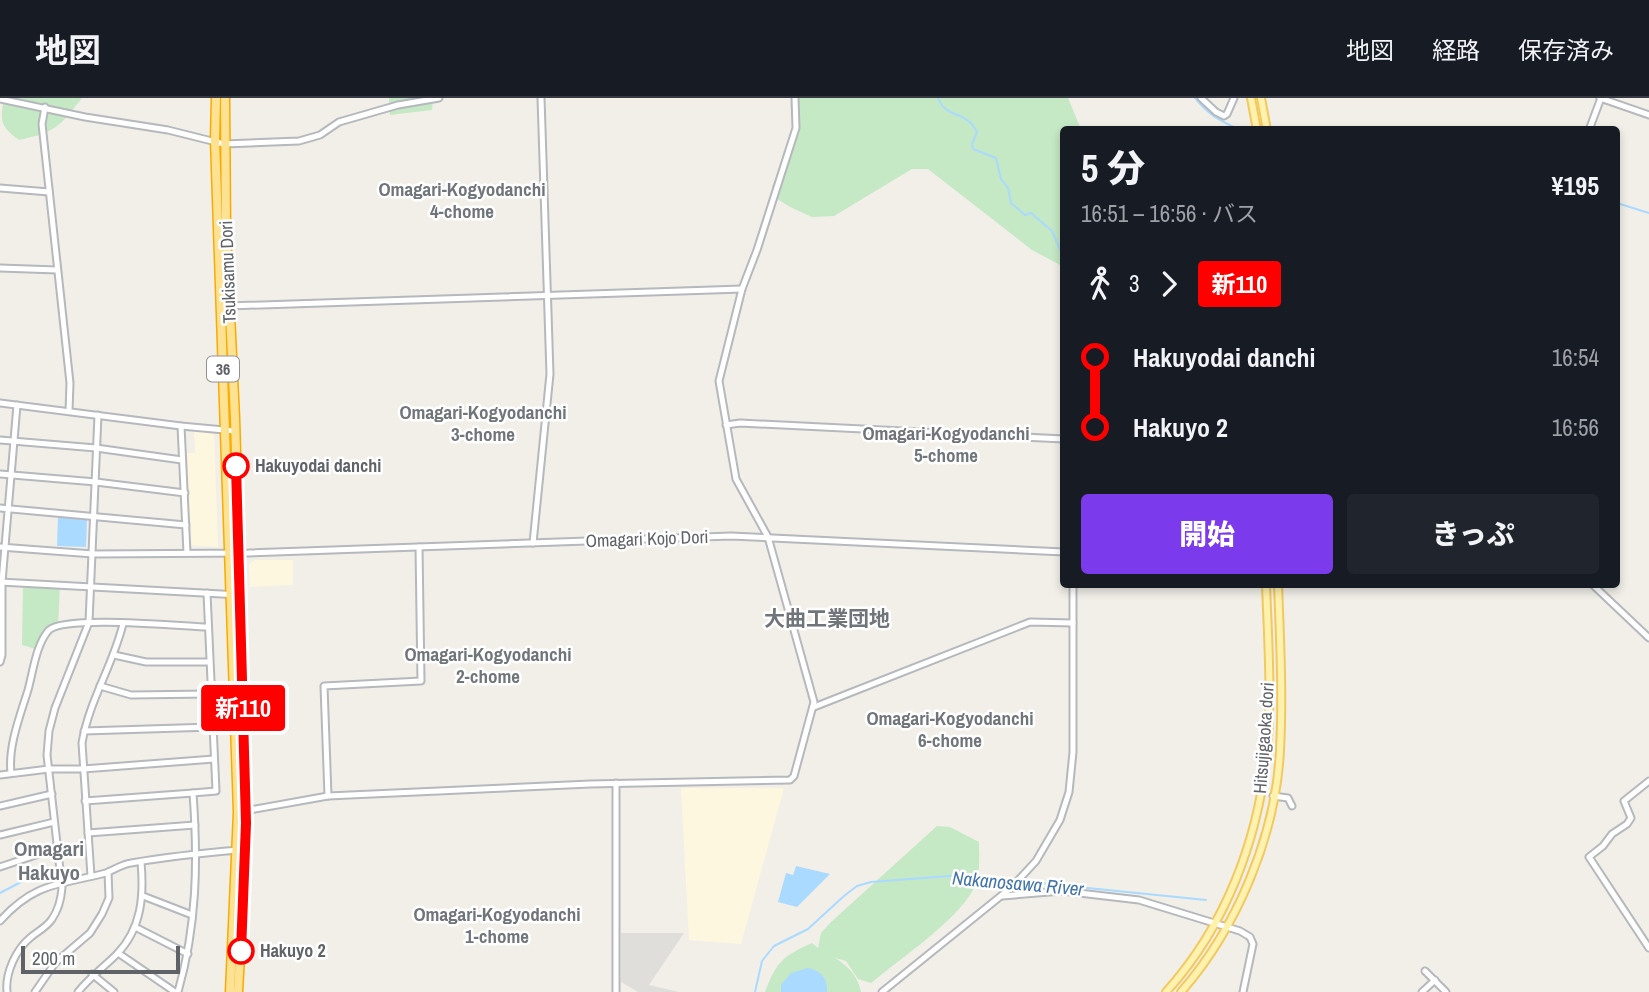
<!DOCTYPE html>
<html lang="ja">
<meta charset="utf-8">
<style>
body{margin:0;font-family:"Archivo Narrow","Noto Sans JP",sans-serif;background:#20242c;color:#f1f3f6;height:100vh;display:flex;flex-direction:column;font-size:26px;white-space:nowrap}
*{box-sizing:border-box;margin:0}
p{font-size:23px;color:#9ea1a6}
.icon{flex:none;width:38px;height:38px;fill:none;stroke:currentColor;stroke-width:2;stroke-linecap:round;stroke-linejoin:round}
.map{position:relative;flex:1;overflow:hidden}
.panel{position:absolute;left:1060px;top:28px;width:560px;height:462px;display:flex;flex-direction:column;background:#171b24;border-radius:7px;box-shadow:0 4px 10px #0003}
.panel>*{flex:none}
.badge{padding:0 14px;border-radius:5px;font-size:24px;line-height:46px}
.scale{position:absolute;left:21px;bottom:18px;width:159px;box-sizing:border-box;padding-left:7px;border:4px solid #5f6368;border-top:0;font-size:19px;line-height:24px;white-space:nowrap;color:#5f6368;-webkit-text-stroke:5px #fff;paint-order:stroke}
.map>.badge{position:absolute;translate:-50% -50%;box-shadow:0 0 0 4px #fff}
.legs{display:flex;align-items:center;gap:10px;height:77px;padding:0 21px;font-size:23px}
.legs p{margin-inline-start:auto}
.overview{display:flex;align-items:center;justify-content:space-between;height:119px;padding:0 21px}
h1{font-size:38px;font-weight:800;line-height:52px}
.cta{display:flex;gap:14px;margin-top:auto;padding:14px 21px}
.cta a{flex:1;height:80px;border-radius:7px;background:#7c3aed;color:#fff;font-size:28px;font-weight:800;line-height:80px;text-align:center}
.cta a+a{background:#20242c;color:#f1f3f6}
ul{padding:0 21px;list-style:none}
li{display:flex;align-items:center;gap:24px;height:70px;font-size:26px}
li i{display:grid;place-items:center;width:10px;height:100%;margin:0 9px;background:currentColor}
li i::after{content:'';width:18px;height:18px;margin:-9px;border:5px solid;border-radius:50%;background:#171b24}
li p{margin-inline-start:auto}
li:first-child i{background:linear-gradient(#0000 50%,currentColor 0)}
li:last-child i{background:linear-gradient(currentColor 50%,#0000 0)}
header{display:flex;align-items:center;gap:42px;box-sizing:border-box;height:98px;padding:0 35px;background:#171b24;border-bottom:2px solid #363941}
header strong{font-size:33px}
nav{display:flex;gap:38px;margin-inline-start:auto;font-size:24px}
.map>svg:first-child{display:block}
.commercial{fill:#fef7e0}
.industrial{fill:#e0deda}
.green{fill:#c5e8c5}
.water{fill:#aadaff}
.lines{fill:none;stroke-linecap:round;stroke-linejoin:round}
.stream{stroke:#aadaff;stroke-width:2}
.minor-casing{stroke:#b5b8bc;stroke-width:9}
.major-casing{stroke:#f2c960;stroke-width:10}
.highway-casing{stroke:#f9ab00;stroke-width:11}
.minor{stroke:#fff;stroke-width:5}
.major{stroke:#fff2af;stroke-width:6}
.highway{stroke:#fde293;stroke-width:8}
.line-1-casing{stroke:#fff;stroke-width:16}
.line-1{stroke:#f00;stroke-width:10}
.stop-1-dot{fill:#fff;stroke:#f00;stroke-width:3.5}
.labels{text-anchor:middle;stroke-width:5;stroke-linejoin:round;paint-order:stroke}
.shield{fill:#fff;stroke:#8f9295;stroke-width:2}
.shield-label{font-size:16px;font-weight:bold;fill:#5f6368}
.street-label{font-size:18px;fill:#5f6368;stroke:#fff}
.stop-label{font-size:18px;font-weight:bold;fill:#5f6368;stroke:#fff;text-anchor:start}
.neighbourhood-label{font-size:19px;font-weight:bold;fill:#70757a;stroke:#fff}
.water-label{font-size:19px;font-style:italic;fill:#4174aa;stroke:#fff}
.quarter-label{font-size:21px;font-weight:bold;fill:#70757a;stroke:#fff}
</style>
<header>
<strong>地図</strong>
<nav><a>地図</a><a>経路</a><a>保存済み</a></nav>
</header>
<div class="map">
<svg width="1649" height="894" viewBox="0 0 1649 894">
<rect width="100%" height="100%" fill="#f1efe8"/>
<!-- commercial -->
<g class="commercial">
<path d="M194,332L214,335L218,449L190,447L187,355H195Z"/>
<path d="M255,462H293V487L250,489L249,466Z"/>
<path d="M681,690H784L741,846L689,842Z"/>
</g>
<!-- industrial -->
<path class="industrial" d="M621,835H684L649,887L679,894H638L621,884Z"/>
<!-- green -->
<g class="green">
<path d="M4,0H82C59,29 56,34 19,42C0,28 0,23 4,0Z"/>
<path d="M389,0H433L432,12L390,17Z"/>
<path d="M799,0H1068L1081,31L1064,32V169L1032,152L928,71H912L834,118L812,119L790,109L776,100L772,89L790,43Z"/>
<path d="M23,486L60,488L58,528L51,530L39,552L22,547Z"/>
<path d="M937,728L950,729L979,744C979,760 981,777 973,792C954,825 901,860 871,885L858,881L846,863L835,860C848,868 858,878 861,894H765C777,863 782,859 812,845L825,856L818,850L821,835L830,825Z"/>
</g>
<!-- water -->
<g class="water">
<path d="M58,419L87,421L86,449L57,448Z"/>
<path d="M796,768L830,776L797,809L778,804L786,775L793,777Z"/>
<path d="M808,870C821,872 828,881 827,894H781V887L791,875Z"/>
</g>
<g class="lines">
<!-- stream -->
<g class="stream">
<path d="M938,0C944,17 960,15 970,24C973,27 975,31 977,34L972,46L973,51L996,60L1001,81L1008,90L1011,105L1025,117L1031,115L1052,133L1064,160"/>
<path d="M1195,0C1208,17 1221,23 1240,32"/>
<path d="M1617,105L1649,115"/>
<path d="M1019,783L1206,802"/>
<path d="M0,795L40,774"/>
<path d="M755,894L762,863L774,848L808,831L844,798L857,788L871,784L962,777L1014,782"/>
</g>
<!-- minor casing -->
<g class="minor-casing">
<g id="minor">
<path d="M1201,0L1216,14L1224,18L1227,16L1234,0"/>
<path d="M1600,0L1649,17"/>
<path d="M0,1L85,19L168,32L224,46L299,43L320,37L339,24L398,7L439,0"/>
<path d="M45,9L42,26L70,285L69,313"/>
<path d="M1589,32L1601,0"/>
<path d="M0,90L49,94"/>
<path d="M0,170L57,172"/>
<path d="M228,208L742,191"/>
<path d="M0,305L181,328L235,333"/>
<path d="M726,327L740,325L1064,341"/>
<path d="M181,328L187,455"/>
<path d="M0,342L96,350L182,362"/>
<path d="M0,376L96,384L185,395"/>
<path d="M0,410L186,427"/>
<path d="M533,445L550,276L541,0"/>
<path d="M0,449L93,456L248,455L731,438L1064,454"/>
<path d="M0,484L240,497"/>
<path d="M1592,486L1649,540"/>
<path d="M114,557L146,564H209"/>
<path d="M0,564L2,557V484L17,307"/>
<path d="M100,588L131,597L210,596"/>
<path d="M814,609L1030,524L1073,525"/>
<path d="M84,633L212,629"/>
<path d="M11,675C8,648 20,618 28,592C33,574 36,546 49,532C65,517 180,528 208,529"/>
<path d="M0,677L49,671H83L214,661"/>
<path d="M1649,683L1624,703L1631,720L1627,726L1612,736L1603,748L1589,759L1649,850"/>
<path d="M616,685V894"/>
<path d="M328,698L324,588L421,583L419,449"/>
<path d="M1273,698L1288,700L1292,708"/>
<path d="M85,703L193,695"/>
<path d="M0,708L52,696"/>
<path d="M244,713L328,698L590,686L790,682L794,678L814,604L768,439L736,381L719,283L742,191L757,152L796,30L795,0"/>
<path d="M88,735L195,727"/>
<path d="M0,737L54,724"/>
<path d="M0,769L57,750"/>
<path d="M91,778L82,645C89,603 113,567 123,526"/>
<path d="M143,798L192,817"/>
<path d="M1002,798L1062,793L1139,802L1240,833L1250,839L1253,846L1243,894"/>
<path d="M0,823C35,784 59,787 106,775C114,772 122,766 131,765C166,759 203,755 239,752"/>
<path d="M135,829L188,856"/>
<path d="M118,855L175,894"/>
<path d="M1425,873L1446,894"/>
<path d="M92,876L114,894"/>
<path d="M7,894C5,875 16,851 31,839C38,833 47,829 52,821C59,811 61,802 62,790L47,657L49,633L55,610L89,524L98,317"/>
<path d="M35,894L55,865L90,835L102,816L109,800L108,774"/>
<path d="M78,894C90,879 104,869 117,856C142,830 144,797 141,764"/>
<path d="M178,894C197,827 198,764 193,695L216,693L207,495"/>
<path d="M882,894L1012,789L1036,763L1060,722L1069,694L1073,654V486"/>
<path d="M1422,894L1435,882"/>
</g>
</g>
<!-- major casing -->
<g class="major-casing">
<g id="major">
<path d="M1251,0L1257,32"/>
<path d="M1261,0L1267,32"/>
<path d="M1166,894C1226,828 1259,740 1267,652C1272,597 1268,541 1266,486"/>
<path d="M1181,894C1237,830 1276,737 1280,652C1283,597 1280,541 1278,486"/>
</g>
</g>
<!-- highway casing -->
<g class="highway-casing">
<g id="highway">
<path d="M216,0L215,42L238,714L230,894"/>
<path d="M225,0L226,132L235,320L246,700L244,786L238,894"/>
</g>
</g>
<!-- minor -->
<use href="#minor" class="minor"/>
<!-- major -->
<use href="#major" class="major"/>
<!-- highway -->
<use href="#highway" class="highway"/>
</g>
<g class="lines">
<!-- line-1 casing -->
<g class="line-1-casing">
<path id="line-1" d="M236,368L246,725L241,853"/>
</g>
<!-- line-1 -->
<use href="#line-1" class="line-1"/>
</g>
<!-- markers -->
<g class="stop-1-dot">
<circle cx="236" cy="368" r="12"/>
<circle cx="241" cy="853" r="12"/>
</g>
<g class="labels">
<!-- shield labels -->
<rect class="shield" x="207" y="258.5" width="32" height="25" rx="5"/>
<g class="shield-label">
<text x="223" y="277">36</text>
</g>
<!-- street labels -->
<g class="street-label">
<text transform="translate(228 174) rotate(-92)" y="6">Tsukisamu Dori</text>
<text transform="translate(647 441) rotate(-2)" y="6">Omagari Kojo Dori</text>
<text transform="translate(1264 640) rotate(-86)" y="6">Hitsujigaoka dori</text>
</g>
<!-- stop labels -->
<g class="stop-label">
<text x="255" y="374">Hakuyodai danchi</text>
<text x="260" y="859">Hakuyo 2</text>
</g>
<!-- neighbourhood labels -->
<g class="neighbourhood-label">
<text x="462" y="98">Omagari-Kogyodanchi<tspan x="462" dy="22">4-chome</tspan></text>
<text x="483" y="321">Omagari-Kogyodanchi<tspan x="483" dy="22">3-chome</tspan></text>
<text x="946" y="342">Omagari-Kogyodanchi<tspan x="946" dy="22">5-chome</tspan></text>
<text x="488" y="563">Omagari-Kogyodanchi<tspan x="488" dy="22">2-chome</tspan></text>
<text x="950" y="627">Omagari-Kogyodanchi<tspan x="950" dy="22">6-chome</tspan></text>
<text x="497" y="823">Omagari-Kogyodanchi<tspan x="497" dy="22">1-chome</tspan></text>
</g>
<!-- water labels -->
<g class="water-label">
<text transform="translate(1018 785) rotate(5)" y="7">Nakanosawa River</text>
</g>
<!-- quarter labels -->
<g class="quarter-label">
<text x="827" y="528">大曲工業団地</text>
<text x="49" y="758">Omagari<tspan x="49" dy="24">Hakuyo</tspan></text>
</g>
</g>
</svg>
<div class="scale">200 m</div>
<b class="badge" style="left:243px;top:610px;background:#f00;color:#fff">新110</b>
<section class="panel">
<div class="overview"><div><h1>5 分</h1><p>16:51 – 16:56 · バス</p></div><b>¥195</b></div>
<div class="legs"><svg class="icon" aria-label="walk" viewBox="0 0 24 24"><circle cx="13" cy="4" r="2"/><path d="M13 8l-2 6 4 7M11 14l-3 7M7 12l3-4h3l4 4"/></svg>3<svg class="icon" aria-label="forward" viewBox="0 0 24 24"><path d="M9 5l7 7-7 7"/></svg><b class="badge" style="background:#f00;color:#fff">新110</b></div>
<ul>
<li><i style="color:#f00"></i><b>Hakuyodai danchi</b><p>16:54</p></li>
<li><i style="color:#f00"></i><b>Hakuyo 2</b><p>16:56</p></li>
</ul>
<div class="cta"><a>開始</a><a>きっぷ</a></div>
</section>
</div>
